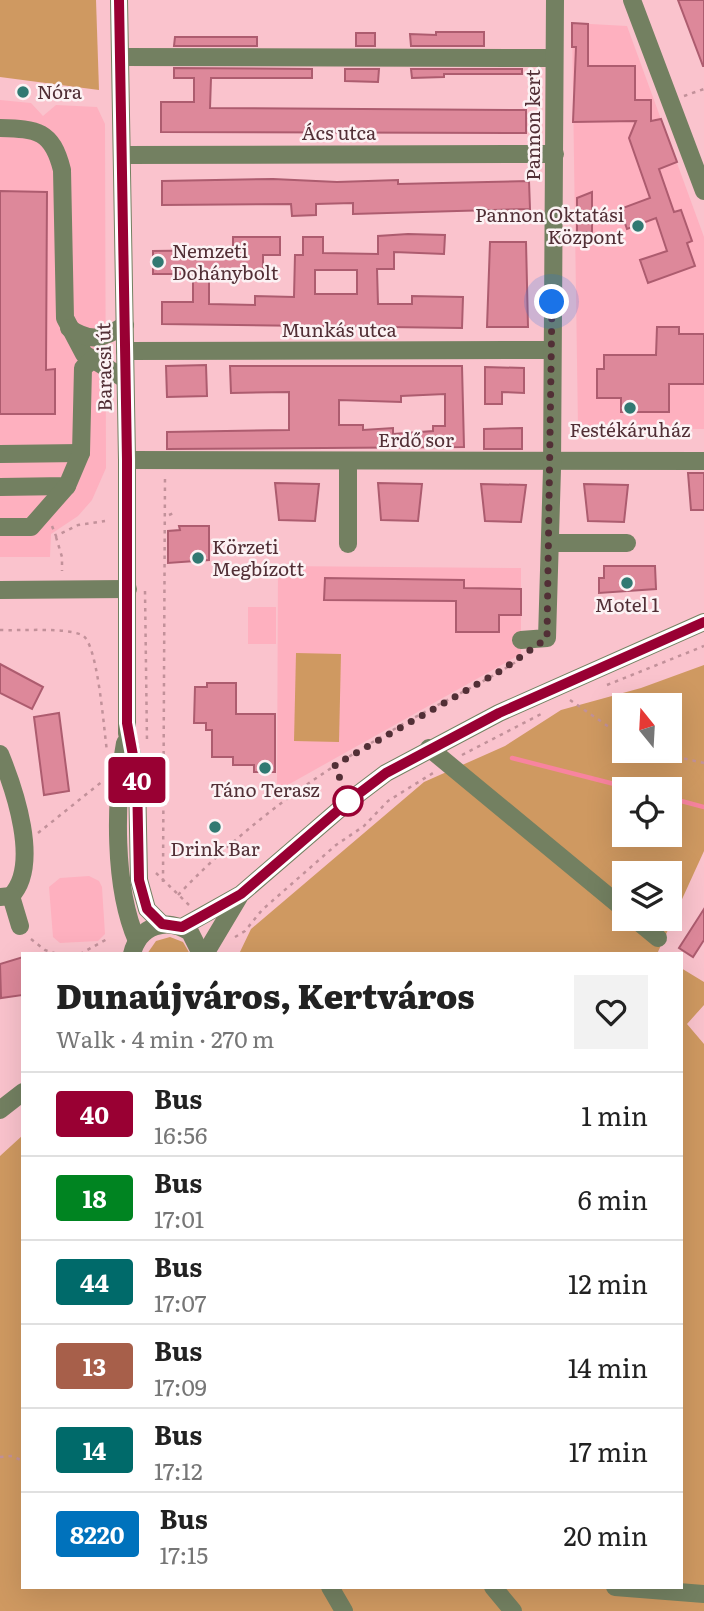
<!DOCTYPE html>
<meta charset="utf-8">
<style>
body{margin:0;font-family:Literata,serif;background:#f2f2f2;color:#222;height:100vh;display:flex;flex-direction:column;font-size:26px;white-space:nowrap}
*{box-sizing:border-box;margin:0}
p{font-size:23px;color:#767676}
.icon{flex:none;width:38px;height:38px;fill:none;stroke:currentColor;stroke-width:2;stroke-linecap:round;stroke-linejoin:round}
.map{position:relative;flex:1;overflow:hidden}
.drawer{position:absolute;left:21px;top:952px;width:662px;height:637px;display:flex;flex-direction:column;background:#fff;border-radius:0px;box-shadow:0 7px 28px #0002}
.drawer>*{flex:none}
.badge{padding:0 14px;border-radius:5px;font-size:24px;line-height:46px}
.needle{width:46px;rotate:342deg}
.buttons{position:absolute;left:612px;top:693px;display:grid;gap:14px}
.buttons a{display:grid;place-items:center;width:70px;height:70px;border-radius:0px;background:#fff;box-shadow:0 7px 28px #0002;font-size:35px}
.you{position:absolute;width:35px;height:35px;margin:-18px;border:5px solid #fff;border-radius:50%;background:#1a73e8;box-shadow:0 0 0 10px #1a73e833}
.map>.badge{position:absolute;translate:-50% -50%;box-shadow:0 0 0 4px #fff}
.round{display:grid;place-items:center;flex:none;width:74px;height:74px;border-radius:0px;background:#f2f2f2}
.overview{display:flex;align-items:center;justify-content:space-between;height:119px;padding:0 35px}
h1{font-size:33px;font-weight:800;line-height:52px}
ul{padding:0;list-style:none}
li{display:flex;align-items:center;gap:21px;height:84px;padding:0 35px;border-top:2px solid #e0e0e0}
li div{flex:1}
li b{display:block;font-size:26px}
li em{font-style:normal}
li .badge{min-width:77px;font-weight:700;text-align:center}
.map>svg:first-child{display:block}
.built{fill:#feb0bf}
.green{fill:#cf9961;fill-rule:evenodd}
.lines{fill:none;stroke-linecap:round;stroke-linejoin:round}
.stream{stroke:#f8849f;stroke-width:4.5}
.building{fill:#dd889a;stroke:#ad5c6f;stroke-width:2;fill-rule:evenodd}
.path{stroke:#c2919a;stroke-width:2.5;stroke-dasharray:3.5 5;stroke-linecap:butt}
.minor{stroke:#738061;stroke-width:18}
.line-casing{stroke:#fff;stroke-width:16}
.line{stroke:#903;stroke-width:10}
.walk{stroke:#522f36;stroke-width:7;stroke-dasharray:0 12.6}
.poi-dot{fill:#317972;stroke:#fcf2f4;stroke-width:2.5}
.stop-dot{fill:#fff;stroke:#903;stroke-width:3.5}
.labels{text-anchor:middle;stroke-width:5;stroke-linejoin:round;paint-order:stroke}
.poi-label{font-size:19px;fill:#522f36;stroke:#fcf2f4}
.street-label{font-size:19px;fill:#522f36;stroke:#fcf2f4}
</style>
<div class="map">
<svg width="704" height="1611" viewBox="0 0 704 1611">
<rect width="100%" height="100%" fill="#fac3cd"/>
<!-- built -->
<g class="built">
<path d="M572,23L627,26L704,237V429L578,428Z"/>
<path d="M0,100L31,103L43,116L56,105L97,107L105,124L106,468L92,500L78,516L51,534L50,557H0Z"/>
<path d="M278,566L521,568V654L277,791Z"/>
<rect x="248" y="607" width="28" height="37"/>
<path d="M89,876L99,881L102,887L105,934L98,941L60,943L53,937L49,887L60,878Z"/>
</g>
<!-- green -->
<g class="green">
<path d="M0,0H96L99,90L0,77Z"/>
<path d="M296,653L341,654L339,742L294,741Z"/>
<path d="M704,665V851L657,954H239L251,929L424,782L505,746L561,710L641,688ZM625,705H670V751H625ZM625,789H670V835H625ZM625,873H670V919H625Z"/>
<path d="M170,937L183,942L190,954H147L156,941Z"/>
<path d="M681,968L704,982V1005L687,1024L704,1044V1611H0V1156L23,1135V1587H681Z"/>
</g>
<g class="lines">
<!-- stream -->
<g class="stream">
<path d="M512,758L634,789"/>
<path d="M670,798L704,807"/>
</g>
</g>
<!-- building -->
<g class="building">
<path d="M678,0H704V66H703Z"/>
<path d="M572,23L588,24V66H635V100H651V121L661,119L677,162L659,169L674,212L681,210L692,241L687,243L695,266L648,283L640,260L667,251L656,218L627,229L620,209L650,198L629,138L636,121L573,122L576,47H572Z"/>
<path d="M436,32H484V46H411L410,34L436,35Z"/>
<rect x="356" y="33" width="19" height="13"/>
<path d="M175,37H257V46H174Z"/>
<path d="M174,68L312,69V78H211L210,108L526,110V133L161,132V102H194V78H174Z"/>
<path d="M345,69H379L378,82L345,81Z"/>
<path d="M411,69H522V74H444V77L412,78Z"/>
<path d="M273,179L337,182L398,180V184L529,181L530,209L353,214V203L316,204V215L292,216L291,204L162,205V181Z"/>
<path d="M0,191L47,192L46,370L55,369V414H0Z"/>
<path d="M592,192V232L577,233V198Z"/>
<path d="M408,234L445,235L444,254L394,252V269H377L378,304H412V296L463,297L462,328L162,324V302H193V274H153V251L233,250V237H280V255H263V278H233V273H209V304L255,305V296L294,297L295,255H303V237H323V253L378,254V236ZM315,270H357V294H315Z"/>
<path d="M490,242H526L528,327H487Z"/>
<path d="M657,327H679V334H704V384H669V412H621V398H597V369H604V355H656Z"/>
<path d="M206,365L207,396L167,397L166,366Z"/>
<path d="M230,366H462L464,447L167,449V432L289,430V392L231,393ZM445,394V426H433V431L393,434V428L363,430V425H339V400L401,402V396Z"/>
<path d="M485,367L524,368V393L502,392V404H485Z"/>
<path d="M522,428V449H484V429Z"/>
<path d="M688,473H704V510H691Z"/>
<path d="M275,483L319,484L315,521L279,520Z"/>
<path d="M378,483L422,484L418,521L381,520Z"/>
<path d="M481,484L526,485L521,522L485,521Z"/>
<path d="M584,484L628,485L624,522L588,521Z"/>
<path d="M179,526H209V560L168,563V531L180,530Z"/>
<path d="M604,566H655L656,589L599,593V578H604Z"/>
<path d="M325,578L464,580V588L521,589V615H499V632H456V601L324,600Z"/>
<path d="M0,664L43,687L32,709L0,693Z"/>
<path d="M207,683H236V714H275V772H254V765H233V757H212V730H206V723H194L195,687H207Z"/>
<path d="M59,713L69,791L44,795L34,717Z"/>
<path d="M704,909V940L693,957L679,948Z"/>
<path d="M23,957V995L1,998L0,964Z"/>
</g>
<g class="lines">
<!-- path -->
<g class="path">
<path d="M684,96L704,89"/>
<path d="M169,515L174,513"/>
<path d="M52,526L56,536L78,525L105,521"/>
<path d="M56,537L62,557V571"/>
<path d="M145,591L147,742"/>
<path d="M0,630C21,631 63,627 82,635C98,642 104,732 107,751"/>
<path d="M607,685L704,646"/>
<path d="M570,700L625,738"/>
<path d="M651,751L704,763"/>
<path d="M462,755L543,713"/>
<path d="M38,833L104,780"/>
<path d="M156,873L189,905"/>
<path d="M163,882L165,476"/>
<path d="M178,895C249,821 314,776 403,724C443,701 486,682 525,656"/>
<path d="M235,937L245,931L262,910L336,845L364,826L388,801L433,773"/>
<path d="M31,939L45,950L57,954"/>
<path d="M80,954L109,938"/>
<path d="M0,1457L12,1456L23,1461"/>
</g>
<!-- minor -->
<g class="minor">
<path d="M119,0L127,460V733L137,777L139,880L147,909L162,924"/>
<path d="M632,0L704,191"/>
<path d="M120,57L554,58"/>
<path d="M0,128C37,129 52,130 62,170L65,318L84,354L125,379"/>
<path d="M123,155L555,154"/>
<path d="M69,328C91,343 103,339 125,325"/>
<path d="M125,351L552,350"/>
<path d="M0,454L81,453"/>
<path d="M127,460L704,461"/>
<path d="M0,487L67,486L81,453L83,368L92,360"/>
<path d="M0,527H31L67,486"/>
<path d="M550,543H627"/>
<path d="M348,544V461"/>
<path d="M0,590L128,589"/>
<path d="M521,640L547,638L552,469L555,0"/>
<path d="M125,743C115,801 113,886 137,941"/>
<path d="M429,748L625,910"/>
<path d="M0,754C14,788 41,865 11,896"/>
<path d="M0,897L11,896L20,926"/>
<path d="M635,919L658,938"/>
<path d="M182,927L241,894L349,801L386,773L499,713L704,622"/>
<path d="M132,954C139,925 167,917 190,932L201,954"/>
<path d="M205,954L239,897"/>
<path d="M0,1110L23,1092"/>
<path d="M330,1587L344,1611"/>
<path d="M493,1587L513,1611"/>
<path d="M615,1587L704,1594"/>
</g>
</g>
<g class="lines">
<!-- line casing -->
<g class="line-casing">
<path id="line" d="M119,0L127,460V723L137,777L139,880L147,909L162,924L182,927L202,916L241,894L349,801L386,773L499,713L704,622"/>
</g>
<!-- line -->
<use href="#line" class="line"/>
<!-- walk -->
<path class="walk" d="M348,801L335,765L502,670L547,638L552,302"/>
</g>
<!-- markers -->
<g class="poi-dot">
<circle cx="23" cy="92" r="7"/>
<circle cx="638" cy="226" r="7"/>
<circle cx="158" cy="262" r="7"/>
<circle cx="630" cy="408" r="7"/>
<circle cx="198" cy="558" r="7"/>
<circle cx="627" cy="583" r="7"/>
<circle cx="265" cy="768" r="7"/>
<circle cx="215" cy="827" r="7"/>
</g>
<circle class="stop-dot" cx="348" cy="801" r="14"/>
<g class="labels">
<!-- poi labels -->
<g class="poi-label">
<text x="37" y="99" text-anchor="start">Nóra</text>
<text x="624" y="222" text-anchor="end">Pannon Oktatási<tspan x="624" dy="22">Központ</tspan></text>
<text x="172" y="258" text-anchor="start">Nemzeti<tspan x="172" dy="22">Dohánybolt</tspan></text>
<text x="630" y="437">Festékáruház</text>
<text x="212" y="554" text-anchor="start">Körzeti<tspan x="212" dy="22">Megbízott</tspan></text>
<text x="627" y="612">Motel 1</text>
<text x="265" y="797">Táno Terasz</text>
<text x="215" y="856">Drink Bar</text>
</g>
<!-- street labels -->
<g class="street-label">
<text transform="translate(533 125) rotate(-90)" y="7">Pannon kert</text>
<text x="339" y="140">Ács utca</text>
<text x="339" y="337">Munkás utca</text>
<text transform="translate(104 367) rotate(-91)" y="7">Baracsi út</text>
<text x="416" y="447">Erdő sor</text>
</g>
</g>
</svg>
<div class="buttons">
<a><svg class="needle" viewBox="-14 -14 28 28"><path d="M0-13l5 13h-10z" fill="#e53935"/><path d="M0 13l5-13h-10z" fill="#767676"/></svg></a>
<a><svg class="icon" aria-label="locate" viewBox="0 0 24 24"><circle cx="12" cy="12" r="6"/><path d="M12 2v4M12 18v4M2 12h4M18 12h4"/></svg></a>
<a><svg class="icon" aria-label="layers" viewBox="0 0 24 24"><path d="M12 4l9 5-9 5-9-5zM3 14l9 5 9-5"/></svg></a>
</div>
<div class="you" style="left:552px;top:302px"></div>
<b class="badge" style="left:137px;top:780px;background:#903;color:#fff">40</b>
<section class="drawer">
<div class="overview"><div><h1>Dunaújváros, Kertváros</h1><p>Walk · 4 min · 270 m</p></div><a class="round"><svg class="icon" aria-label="heart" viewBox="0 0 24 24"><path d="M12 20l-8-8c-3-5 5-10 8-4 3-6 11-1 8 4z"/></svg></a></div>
<ul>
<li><span class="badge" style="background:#903;color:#fff">40</span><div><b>Bus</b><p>16:56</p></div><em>1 min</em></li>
<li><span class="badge" style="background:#008421;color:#fff">18</span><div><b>Bus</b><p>17:01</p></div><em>6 min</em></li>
<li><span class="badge" style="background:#006a6a;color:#fff">44</span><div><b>Bus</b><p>17:07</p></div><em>12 min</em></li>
<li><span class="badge" style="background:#a75f4a;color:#fff">13</span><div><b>Bus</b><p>17:09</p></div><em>14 min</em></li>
<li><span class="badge" style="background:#006a6a;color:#fff">14</span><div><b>Bus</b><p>17:12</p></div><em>17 min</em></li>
<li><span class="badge" style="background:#0072bc;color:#fff">8220</span><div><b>Bus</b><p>17:15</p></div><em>20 min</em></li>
</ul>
</section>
</div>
